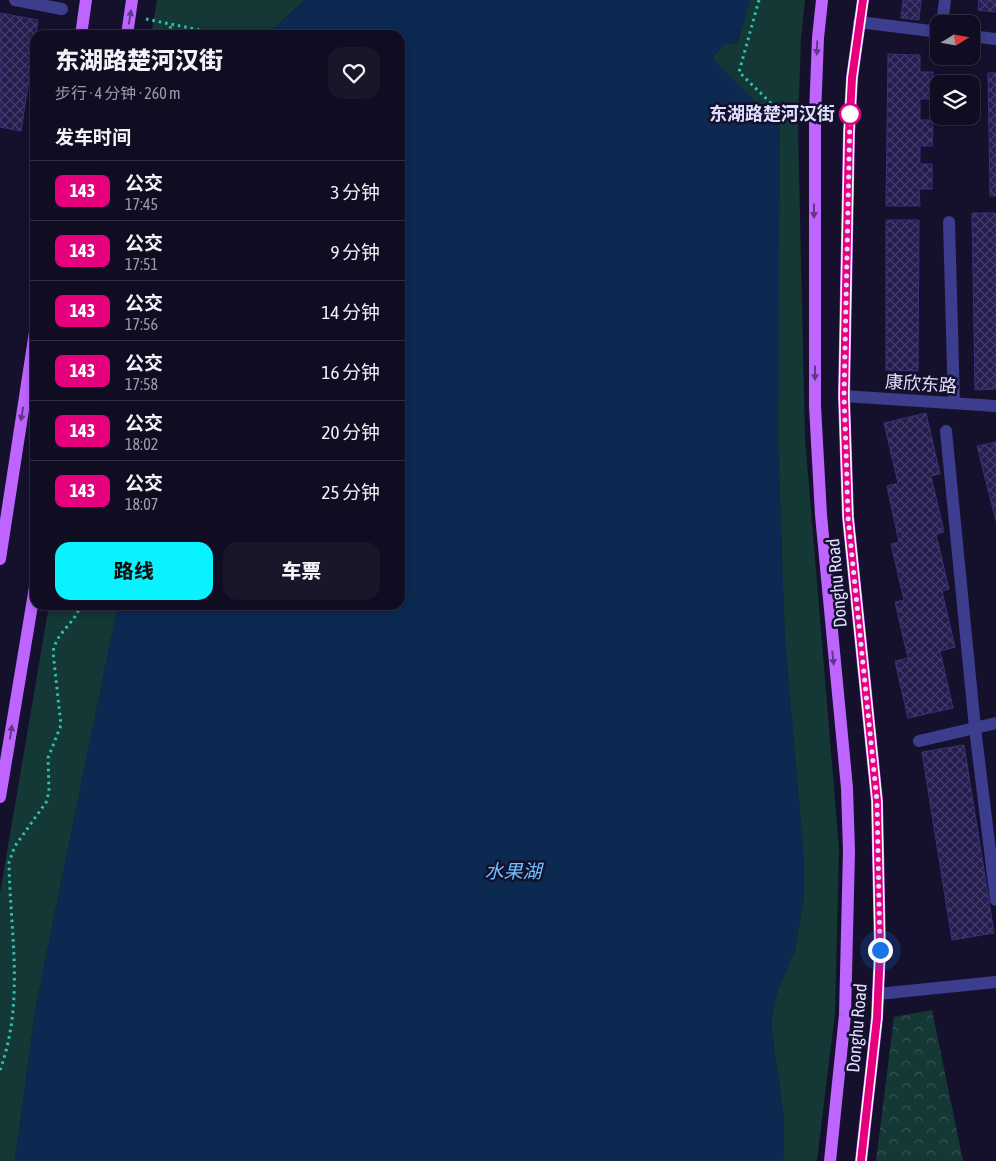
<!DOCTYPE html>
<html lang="zh">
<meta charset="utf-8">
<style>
body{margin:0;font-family:"Asap Condensed","Noto Sans SC",sans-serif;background:#19162a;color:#f1f3f6;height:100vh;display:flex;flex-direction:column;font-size:19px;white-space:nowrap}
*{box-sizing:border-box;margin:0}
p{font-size:16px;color:#9c9ca5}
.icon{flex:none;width:28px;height:28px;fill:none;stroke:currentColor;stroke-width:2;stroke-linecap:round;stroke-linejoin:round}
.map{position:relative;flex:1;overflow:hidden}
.drawer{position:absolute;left:30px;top:30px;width:375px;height:580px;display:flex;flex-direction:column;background:#100d22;border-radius:15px;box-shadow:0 2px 8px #0003,0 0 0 1px #302d40}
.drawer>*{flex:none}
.badge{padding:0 10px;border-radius:8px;font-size:18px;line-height:32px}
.needle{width:32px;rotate:79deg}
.fabs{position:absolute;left:930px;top:15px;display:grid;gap:10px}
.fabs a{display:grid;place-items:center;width:50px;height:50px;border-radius:10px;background:#100d22;box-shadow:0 2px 8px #0003,0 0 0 1px #302d40;font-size:25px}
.you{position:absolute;width:25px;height:25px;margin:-12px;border:4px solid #fff;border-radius:50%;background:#1a73e8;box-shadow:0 0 0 8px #1a73e833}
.map>.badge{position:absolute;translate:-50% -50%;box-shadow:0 0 0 2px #fff}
h2{padding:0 25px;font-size:19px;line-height:45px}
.round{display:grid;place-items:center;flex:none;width:52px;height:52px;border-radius:15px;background:#19162a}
.head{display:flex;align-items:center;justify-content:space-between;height:85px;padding:0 25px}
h1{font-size:24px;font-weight:800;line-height:38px}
.action{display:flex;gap:10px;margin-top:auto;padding:10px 25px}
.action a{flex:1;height:58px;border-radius:15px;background:#0af2ff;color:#111;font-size:20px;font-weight:800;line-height:58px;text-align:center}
.action a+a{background:#19162a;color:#f1f3f6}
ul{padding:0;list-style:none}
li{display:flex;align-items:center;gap:15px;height:60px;padding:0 25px;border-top:1px solid #302d40}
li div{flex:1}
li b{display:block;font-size:19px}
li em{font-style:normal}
li .badge{min-width:55px;font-weight:700;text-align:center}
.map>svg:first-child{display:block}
.forest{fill:url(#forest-crowns)}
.green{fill:#143835}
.water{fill:#0c2951}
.building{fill:url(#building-cross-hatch);stroke:#3a2f7b}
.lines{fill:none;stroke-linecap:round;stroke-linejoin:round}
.path{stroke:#2fc2b2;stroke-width:3;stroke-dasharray:2.5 4;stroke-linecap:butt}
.minor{stroke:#3c3d8d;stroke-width:12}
.major{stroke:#be65ff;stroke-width:12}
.oneway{fill:#61378c}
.line-casing{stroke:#fff;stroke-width:11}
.line{stroke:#e6007e;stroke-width:8}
.walk{stroke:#e0deff;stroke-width:5;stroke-dasharray:0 9}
.stop-dot{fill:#fff;stroke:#e6007e;stroke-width:2.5}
.labels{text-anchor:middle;stroke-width:5;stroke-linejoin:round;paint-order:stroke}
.stop-label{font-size:18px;font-weight:bold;fill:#e0deff;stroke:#15112d;text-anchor:end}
.street-label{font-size:18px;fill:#e0deff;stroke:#15112d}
.water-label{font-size:19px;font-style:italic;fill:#6cc2ff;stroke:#15112d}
</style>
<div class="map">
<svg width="996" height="1161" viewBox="0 0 996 1161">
<defs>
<pattern id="forest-crowns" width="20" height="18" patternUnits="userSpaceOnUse" patternTransform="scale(1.25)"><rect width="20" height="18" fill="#143835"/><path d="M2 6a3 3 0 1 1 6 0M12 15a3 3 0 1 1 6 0" fill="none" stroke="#365453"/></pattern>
<pattern id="building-cross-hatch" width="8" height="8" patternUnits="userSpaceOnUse" patternTransform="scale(1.25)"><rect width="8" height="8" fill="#251d4f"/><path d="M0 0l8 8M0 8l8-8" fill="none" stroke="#443d69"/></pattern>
</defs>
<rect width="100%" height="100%" fill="#15112d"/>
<!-- forest -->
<path class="forest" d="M932,1010L963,1161H876L894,1017Z"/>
<!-- green -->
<g class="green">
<path d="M157,0H305L272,30V35H151Z"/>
<path d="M750,0H805L801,38L798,127L805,438L839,848L835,1013L817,1161H782L784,1151V1119L772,1034V1018L777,992L795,949L804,895L803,848L785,643L778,445L777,319L712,58L725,43L737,44Z"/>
<path d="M49,605H118L36,1006L15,1161H0V893Z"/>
</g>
<!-- water -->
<path class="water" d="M305,0H750L737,44H725L712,58L780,126L778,445L785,643L803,848L804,895L795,949L777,992L772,1018V1035L784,1119V1151L782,1161H15L36,1006L118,605H400V35H272V30Z"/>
<!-- building -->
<g class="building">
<path d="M903,0H921L919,20L901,18Z"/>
<path d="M979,0H996V12L978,10Z"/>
<path d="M0,13L38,20L21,131L0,127Z"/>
<path d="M888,54L920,55V72H933V99H920V120H933L932,146H920V164H932V189H919L920,206H886Z"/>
<path d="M988,73H996V196H990Z"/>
<path d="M972,213H996V389L975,390Z"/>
<path d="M886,220H919L918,371L886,370Z"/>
<path d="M926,413L940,474L931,476L944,532L936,534L949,589L942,591L955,647L940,651L953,708L908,718L895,661L908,658L895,602L904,600L891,544L899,542L887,486L898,483L884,423Z"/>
<path d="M996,442V521L977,446Z"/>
<path d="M964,745L994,933L952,940L922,752Z"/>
</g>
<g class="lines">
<!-- path -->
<g class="path">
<path d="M759,0L739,72L779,111L800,113"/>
<path d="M146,19L224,35"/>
<path d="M169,35L171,24"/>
<path d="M400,45L402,38"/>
<path d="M0,1070C25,1002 10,932 9,862L15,846L47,801L49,789L48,758L61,725L53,652C56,632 76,623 80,605"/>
</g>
<!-- minor -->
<g class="minor">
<path d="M15,0L62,9"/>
<path d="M859,22L939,32"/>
<path d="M942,24L945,0"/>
<path d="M971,36L996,39"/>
<path d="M949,222L954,403"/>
<path d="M844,396L996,406"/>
<path d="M946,431L975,728L996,900"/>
<path d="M919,741L996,723"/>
<path d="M878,994L996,982"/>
</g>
<!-- major -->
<g class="major">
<path d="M822,0L818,38L815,115V406L821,515L847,788L849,851L845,1015L830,1161"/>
<path d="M81,35L86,0"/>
<path d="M127,35L132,0"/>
<path d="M0,559L35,332"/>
<path d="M0,797L35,587"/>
<path d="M861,1161L877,1018L880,949L877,801L848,517L844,396L849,133L852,78L863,0"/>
</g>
</g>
<!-- one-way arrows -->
<defs><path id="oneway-solid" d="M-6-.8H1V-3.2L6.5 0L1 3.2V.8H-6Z" transform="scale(1.25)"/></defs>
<g class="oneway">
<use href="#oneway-solid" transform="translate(130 17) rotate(-81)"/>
<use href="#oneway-solid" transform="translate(817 48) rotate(92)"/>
<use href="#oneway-solid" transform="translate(814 211) rotate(90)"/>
<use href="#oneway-solid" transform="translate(815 373) rotate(90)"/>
<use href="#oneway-solid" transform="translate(22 414) rotate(99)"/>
<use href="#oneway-solid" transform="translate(833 658) rotate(84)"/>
<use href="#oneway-solid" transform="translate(11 732) rotate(-81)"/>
</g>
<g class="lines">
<!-- line casing -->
<g class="line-casing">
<path id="line" d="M861,1161L877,1018L880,950L877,801L848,517L844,396L849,133L852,78L863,0"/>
</g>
<!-- line -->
<use href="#line" class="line"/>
<!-- walk -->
<path class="walk" d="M850,114L844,396L846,448L848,517L877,801L880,950"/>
</g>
<!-- markers -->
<circle class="stop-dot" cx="850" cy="114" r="10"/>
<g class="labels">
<!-- stop labels -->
<g class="stop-label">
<text x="835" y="120">东湖路楚河汉街</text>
</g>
<!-- street labels -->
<g class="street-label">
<text transform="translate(921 384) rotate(4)" y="6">康欣东路</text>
<text transform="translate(837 583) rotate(-95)" y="6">Donghu Road</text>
<text transform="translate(857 1028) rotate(-85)" y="6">Donghu Road</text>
</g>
<!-- water labels -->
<g class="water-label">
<text x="513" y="878">水果湖</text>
</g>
</g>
</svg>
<div class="fabs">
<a><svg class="needle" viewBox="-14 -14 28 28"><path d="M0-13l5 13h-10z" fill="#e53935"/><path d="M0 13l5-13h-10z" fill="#9c9ca5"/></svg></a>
<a><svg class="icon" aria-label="layers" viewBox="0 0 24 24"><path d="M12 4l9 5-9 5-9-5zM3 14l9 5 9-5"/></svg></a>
</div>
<div class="you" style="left:880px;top:950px"></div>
<section class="drawer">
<div class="head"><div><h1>东湖路楚河汉街</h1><p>步行 · 4 分钟 · 260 m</p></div><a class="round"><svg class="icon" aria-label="heart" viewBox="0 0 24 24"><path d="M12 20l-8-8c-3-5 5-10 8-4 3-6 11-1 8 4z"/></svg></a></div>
<h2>发车时间</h2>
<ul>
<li><span class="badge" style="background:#e6007e;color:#fff">143</span><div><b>公交</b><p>17:45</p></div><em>3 分钟</em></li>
<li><span class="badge" style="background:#e6007e;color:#fff">143</span><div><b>公交</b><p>17:51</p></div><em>9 分钟</em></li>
<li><span class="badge" style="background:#e6007e;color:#fff">143</span><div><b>公交</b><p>17:56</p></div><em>14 分钟</em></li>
<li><span class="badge" style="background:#e6007e;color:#fff">143</span><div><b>公交</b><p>17:58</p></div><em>16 分钟</em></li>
<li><span class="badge" style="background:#e6007e;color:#fff">143</span><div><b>公交</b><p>18:02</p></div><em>20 分钟</em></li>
<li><span class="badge" style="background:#e6007e;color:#fff">143</span><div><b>公交</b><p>18:07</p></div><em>25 分钟</em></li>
</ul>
<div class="action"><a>路线</a><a>车票</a></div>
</section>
</div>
